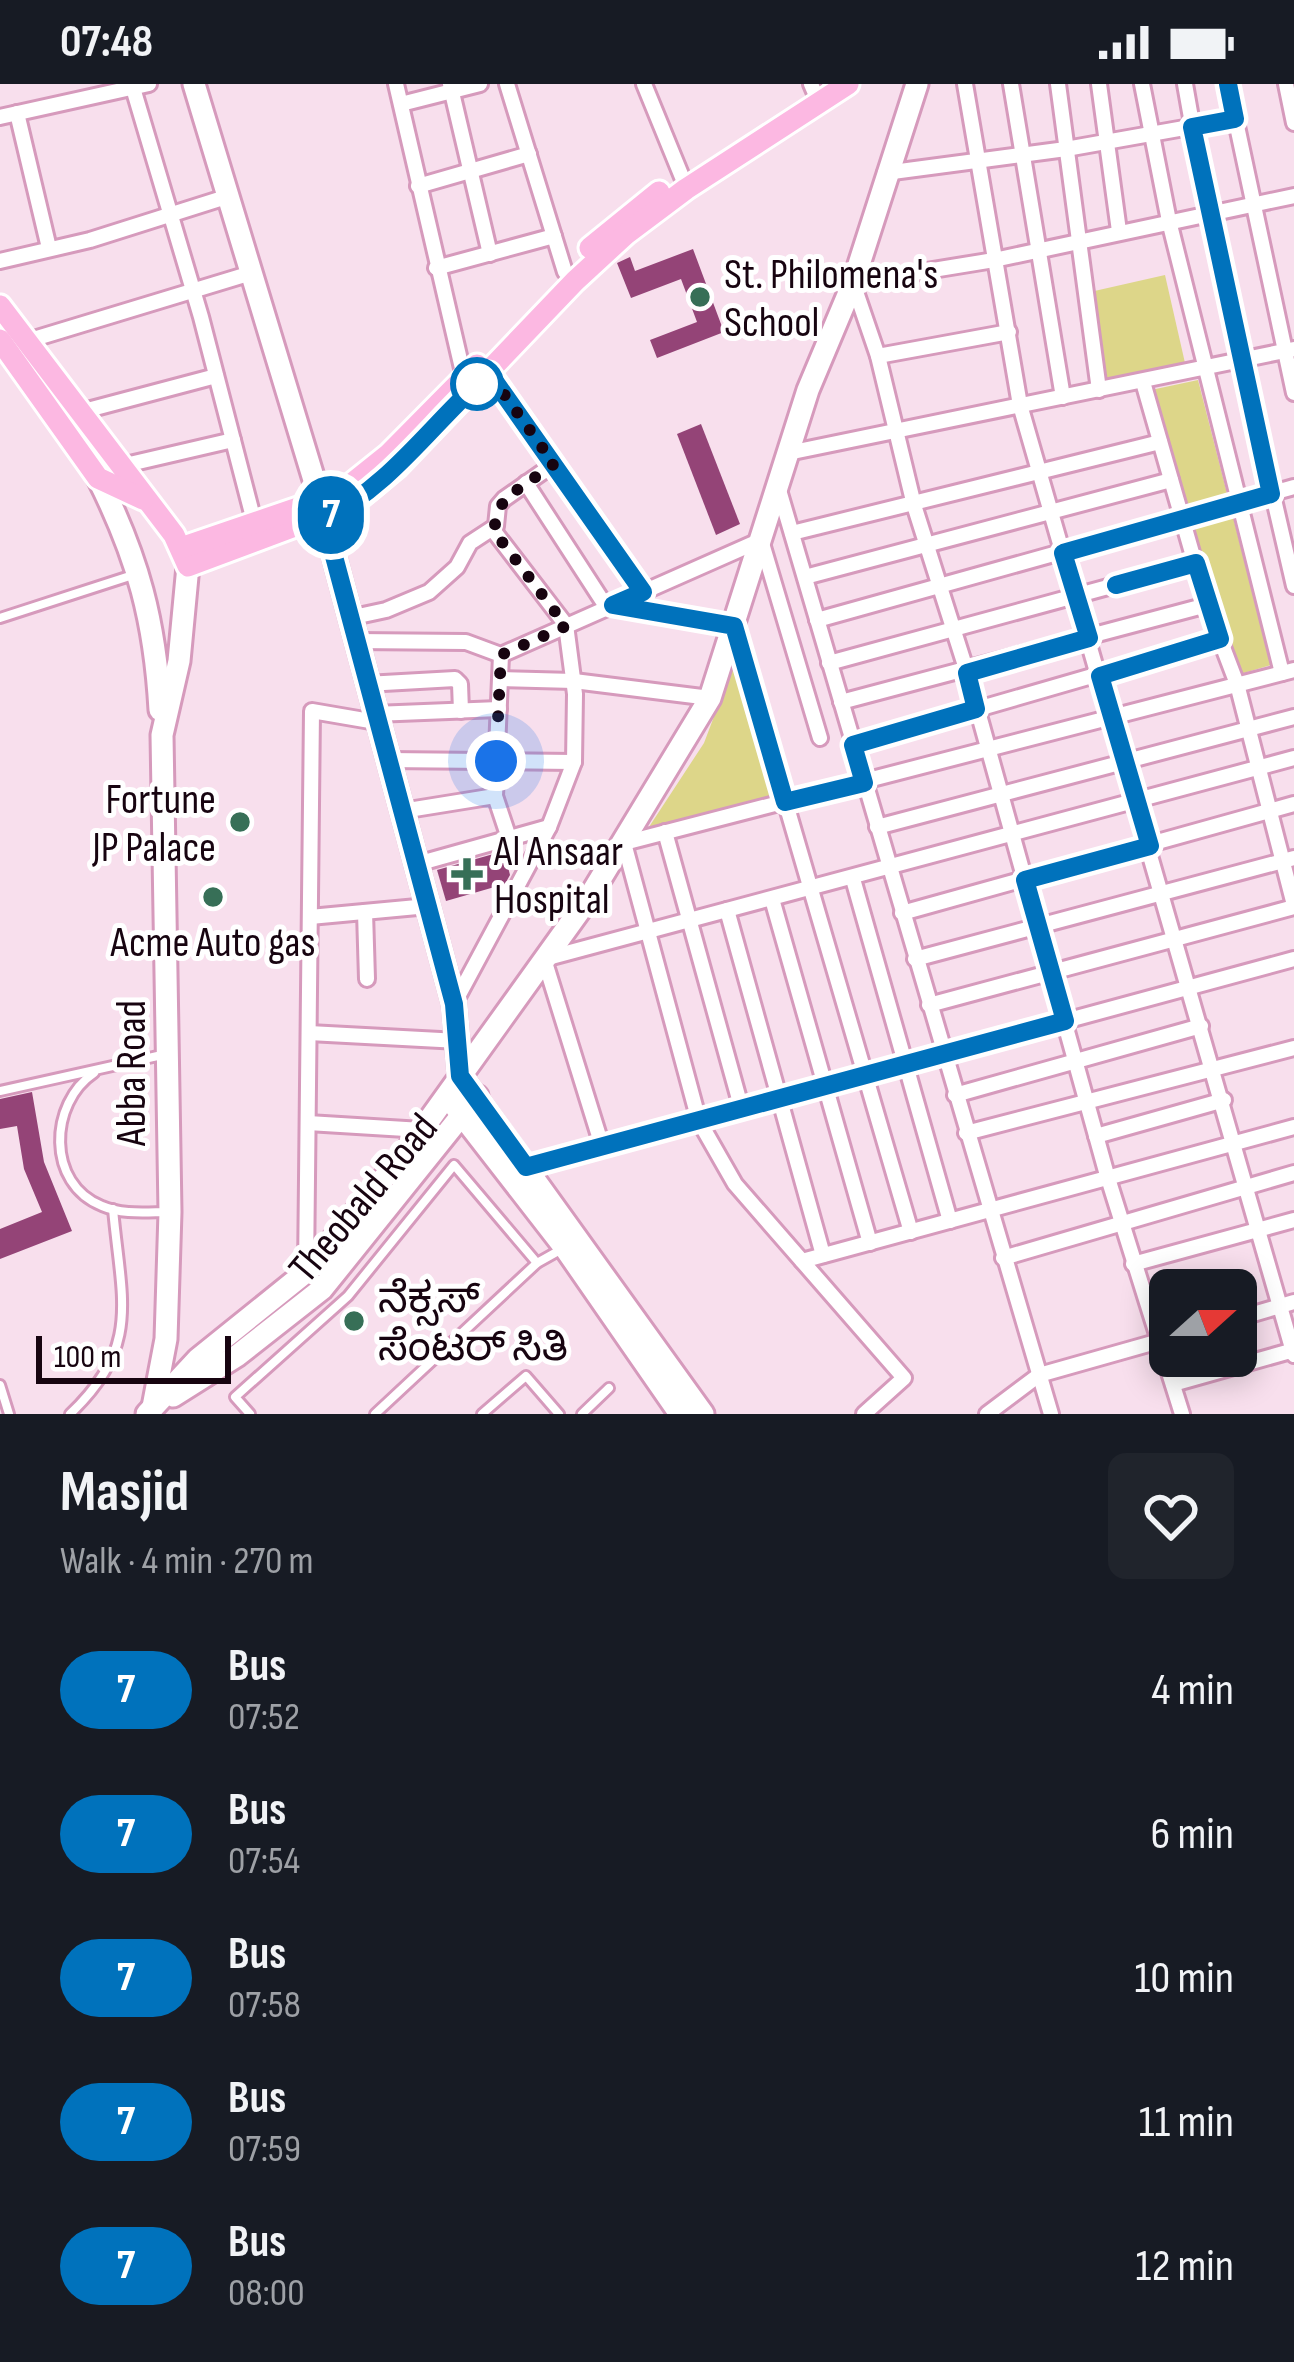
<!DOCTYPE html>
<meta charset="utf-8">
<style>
body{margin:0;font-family:"Sofia Sans Condensed","Noto Sans Kannada",sans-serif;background:#20242c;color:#f1f3f6;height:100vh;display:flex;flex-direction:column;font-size:45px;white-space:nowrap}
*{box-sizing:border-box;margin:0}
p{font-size:39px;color:#9ea1a6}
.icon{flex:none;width:66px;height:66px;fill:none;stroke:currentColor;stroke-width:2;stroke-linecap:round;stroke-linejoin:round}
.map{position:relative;height:1330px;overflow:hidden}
.panel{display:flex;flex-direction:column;background:#171b24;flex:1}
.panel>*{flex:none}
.badge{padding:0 24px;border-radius:39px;font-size:42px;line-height:78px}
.needle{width:78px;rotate:69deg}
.buttons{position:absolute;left:1149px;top:1185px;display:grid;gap:24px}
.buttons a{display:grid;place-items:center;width:108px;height:108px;border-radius:18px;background:#171b24;box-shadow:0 6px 30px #0003;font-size:60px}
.scale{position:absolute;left:36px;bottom:30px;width:195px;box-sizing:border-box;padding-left:12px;border:6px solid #170410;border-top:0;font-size:33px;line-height:42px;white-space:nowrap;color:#170410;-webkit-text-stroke:9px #fff;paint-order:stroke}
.you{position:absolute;width:60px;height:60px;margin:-30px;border:9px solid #fff;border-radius:50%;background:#1a73e8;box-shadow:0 0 0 18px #1a73e833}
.map>.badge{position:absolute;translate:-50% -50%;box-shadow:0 0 0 6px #fff}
.round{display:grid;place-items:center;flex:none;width:126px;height:126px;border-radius:18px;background:#20242c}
.head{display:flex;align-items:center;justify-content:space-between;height:204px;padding:0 60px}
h1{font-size:57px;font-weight:700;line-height:90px}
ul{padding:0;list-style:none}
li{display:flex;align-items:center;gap:36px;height:144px;padding:0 60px}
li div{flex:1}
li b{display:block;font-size:45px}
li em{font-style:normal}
li .badge{min-width:132px;font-weight:700;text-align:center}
.status{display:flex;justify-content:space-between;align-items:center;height:84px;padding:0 60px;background:#171b24;direction:ltr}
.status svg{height:33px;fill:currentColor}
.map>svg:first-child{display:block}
.green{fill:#ddd689}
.building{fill:#944477}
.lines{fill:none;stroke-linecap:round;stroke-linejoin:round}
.lane-casing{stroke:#d69abc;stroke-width:14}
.street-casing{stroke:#d69abc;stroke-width:20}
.secondary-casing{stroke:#d69abc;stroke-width:27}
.primary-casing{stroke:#fff;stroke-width:27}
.lane{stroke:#fff;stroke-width:8}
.street{stroke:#fff;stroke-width:14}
.secondary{stroke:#fff;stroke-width:21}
.primary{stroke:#fcb8e2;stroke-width:21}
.line-casing{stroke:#fff;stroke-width:27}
.line{stroke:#0072bc;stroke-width:18}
.walk{stroke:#170410;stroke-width:12;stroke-dasharray:0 21.6}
.poi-dot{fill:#376f57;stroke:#fff;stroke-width:4.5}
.stop-dot{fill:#fff;stroke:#0072bc;stroke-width:6}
.labels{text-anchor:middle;stroke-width:10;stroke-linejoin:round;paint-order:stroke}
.poi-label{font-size:42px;fill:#170410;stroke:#fff;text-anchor:start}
.street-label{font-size:42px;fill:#170410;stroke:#fff}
</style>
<div class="status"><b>07:48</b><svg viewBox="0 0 49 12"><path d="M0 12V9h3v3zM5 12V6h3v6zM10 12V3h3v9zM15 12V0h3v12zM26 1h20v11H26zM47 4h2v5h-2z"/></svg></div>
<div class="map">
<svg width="1294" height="1330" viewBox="0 0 1294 1330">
<rect width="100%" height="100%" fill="#f8dfed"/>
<!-- green -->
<g class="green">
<path d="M1165,191L1185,279L1105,297L1090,208Z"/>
<path d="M1198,296L1271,581L1237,591L1151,306Z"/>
<path d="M735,577L774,711L647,746L704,659Z"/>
</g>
<!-- building -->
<g class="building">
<path d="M693,165L724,248L657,274L650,256L697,238L681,195L631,214L617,179L630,173L635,187Z"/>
<path d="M701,340L740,440L716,451L677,350Z"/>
<path d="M504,767L510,791L505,800L446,817L437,786Z"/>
<path d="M32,1008L44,1078L72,1147L0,1175V1145L42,1128L24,1085L17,1042L0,1045V1015Z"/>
</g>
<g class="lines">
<!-- lane casing -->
<g class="lane-casing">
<g id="lane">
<path d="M0,534L136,490"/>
<path d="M94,989C49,1019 46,1100 102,1122C123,1131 147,1128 169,1128"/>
<path d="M0,1007L162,971"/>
<path d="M0,1301L9,1330"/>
<path d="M70,1330C142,1262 121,1215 113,1125"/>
<path d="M250,1330L235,1313L348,1212L454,1081L537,1179"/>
<path d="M375,1330L537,1179L562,1165"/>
<path d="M482,1330L526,1292L559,1330"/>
<path d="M582,1330L609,1304"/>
</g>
</g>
<!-- street casing -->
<g class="street-casing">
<g id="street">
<path d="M396,0L464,293"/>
<path d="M450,0L490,170"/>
<path d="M507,0L565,188"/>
<path d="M644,0L682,93"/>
<path d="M811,0L814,7"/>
<path d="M965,0L1020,321L1294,1271"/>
<path d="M1011,0L1063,313"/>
<path d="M1058,0L1099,306"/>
<path d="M1099,0L1119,147"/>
<path d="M1142,0L1169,137L1282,589"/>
<path d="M1185,0L1208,130L1294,502"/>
<path d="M1228,0L1294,309"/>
<path d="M1286,0L1294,39"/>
<path d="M133,4L201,233L255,441"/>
<path d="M401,20L480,0"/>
<path d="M17,29L49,164"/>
<path d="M0,33L149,0"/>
<path d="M885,89L1066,65L1235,35"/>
<path d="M418,102L529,70"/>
<path d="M0,177L90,156L226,113"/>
<path d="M436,184L554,152"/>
<path d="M27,257L248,190"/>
<path d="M878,272L1009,248"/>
<path d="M485,281L643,508"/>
<path d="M1143,298L1207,521L1237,600L1294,821"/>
<path d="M80,328L216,292"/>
<path d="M788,369L1294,265"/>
<path d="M121,382L233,356"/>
<path d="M526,399L607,524"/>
<path d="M779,406L1051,1330"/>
<path d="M792,449L1160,358"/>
<path d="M805,493L1171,396"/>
<path d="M613,521L734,542L911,1148"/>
<path d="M349,534L386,526L429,508L457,483L470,459L496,442L498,422L504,415L554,380"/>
<path d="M817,536L1294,403"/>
<path d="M355,557L466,558L501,571L761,456L820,654"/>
<path d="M501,571L495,712L509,754"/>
<path d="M829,579L1196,479"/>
<path d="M500,595L574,597L710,614"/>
<path d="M366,600L455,595L460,600L461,627"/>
<path d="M841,618L1207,521"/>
<path d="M374,630L499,625"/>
<path d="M853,661L1220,555"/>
<path d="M387,676L574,678"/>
<path d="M402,727L495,712"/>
<path d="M877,743L1294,633"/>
<path d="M665,748L742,1026"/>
<path d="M417,780L549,743"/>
<path d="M853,795L950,1137"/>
<path d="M772,815L870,1159"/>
<path d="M727,826L823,1171"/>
<path d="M365,828L367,895"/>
<path d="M902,829L1294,720"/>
<path d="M310,833L428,822"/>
<path d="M915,875L1294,774"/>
<path d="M454,920L549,743L574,678L575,610L566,541L493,446"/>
<path d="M929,921L1294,823"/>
<path d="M309,949L459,957"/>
<path d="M955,1011L1201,942"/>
<path d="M308,1039L422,1046"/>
<path d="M966,1049L1294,964"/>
<path d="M1096,1052L1224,1016"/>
<path d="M603,1065L544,875L1294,674"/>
<path d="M526,1083L1294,875"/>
<path d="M1003,1174L1294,1089"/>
<path d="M802,1177L1294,1043"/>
<path d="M1133,1180L1294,1136"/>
<path d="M306,1188L312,627L376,638"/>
<path d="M1236,1235L1294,1218"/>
<path d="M1173,1300L1294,1266"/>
<path d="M864,1330L904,1294L735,1100L699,1037L624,759L1294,586"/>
<path d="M987,1330L1039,1291L1170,1254"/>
<path d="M1182,1330L1107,1091L967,588L914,421L878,272L853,199L994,176L1294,112"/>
</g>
</g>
<!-- secondary casing -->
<g class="secondary-casing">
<g id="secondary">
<path d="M194,0L321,419"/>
<path d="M98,394C138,474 155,537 160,626"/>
<path d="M324,435L454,920L460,992L703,1330"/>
<path d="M454,1021L565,1164L680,1330"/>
<path d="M173,1312L238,1271L322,1205L477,1012"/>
<path d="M153,1323L166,1255L170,1128L162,651L179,577L188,482"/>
<path d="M147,1330L198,1275L306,1188L409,1064L590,812L710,614L808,306L853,199L917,0"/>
</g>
</g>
<!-- primary casing -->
<g class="primary-casing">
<g id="primary">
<path d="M590,164L659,108"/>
<path d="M0,222L174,451L188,482L351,421L398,382L575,197L626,150L686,105L848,0"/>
<path d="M0,256L98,394L143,415"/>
<path d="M181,464L339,410L389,370L477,281"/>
</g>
</g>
<!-- lane -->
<use href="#lane" class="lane"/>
<!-- street -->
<use href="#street" class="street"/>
<!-- secondary -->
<use href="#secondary" class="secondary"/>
<!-- primary -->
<use href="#primary" class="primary"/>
</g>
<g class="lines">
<!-- line casing -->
<g class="line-casing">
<path id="line" d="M1116,501L1196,479L1220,555L1100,592L1150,762L1025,796L1065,937L526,1083L460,992L454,920L324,435C392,401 433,338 489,289L643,508L613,521L734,542L785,718L864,699L853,661L976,625L967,589L1089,554L1063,469L1271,410L1192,43L1235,35L1228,0"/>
</g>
<!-- line -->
<use href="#line" class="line"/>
<!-- walk -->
<path class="walk" d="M477,300L489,289L554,380L504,415L493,446L566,542L501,571L496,677"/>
</g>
<!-- markers -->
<g class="poi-dot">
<circle cx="700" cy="213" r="12"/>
<circle cx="240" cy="738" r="12"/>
<path d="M461 772h12v12h12v12h-12v12h-12v-12h-12v-12h12z"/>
<circle cx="213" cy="813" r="12"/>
<circle cx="354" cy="1237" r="12"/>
</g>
<circle class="stop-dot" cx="477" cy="300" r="24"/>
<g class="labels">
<!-- poi labels -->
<g class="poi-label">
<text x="724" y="204">St. Philomena's<tspan x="724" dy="48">School</tspan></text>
<text x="216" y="729" text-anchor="end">Fortune<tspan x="216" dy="48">JP Palace</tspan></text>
<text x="494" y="781">Al Ansaar<tspan x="494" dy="48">Hospital</tspan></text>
<text x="213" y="872" text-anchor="middle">Acme Auto gas</text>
<text x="378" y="1228">ನೆಕ್ಸಸ್<tspan x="378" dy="48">ಸೆಂಟರ್ ಸಿತಿ</tspan></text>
</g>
<!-- street labels -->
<g class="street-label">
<text transform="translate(130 989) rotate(-90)" y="15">Abba Road</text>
<text transform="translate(362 1113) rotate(-50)" y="15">Theobald Road</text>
</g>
</g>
</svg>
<div class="buttons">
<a><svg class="needle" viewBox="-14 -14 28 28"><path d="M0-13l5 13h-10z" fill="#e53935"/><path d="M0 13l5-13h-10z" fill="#9ea1a6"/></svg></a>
</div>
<div class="scale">100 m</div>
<div class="you" style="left:496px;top:677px"></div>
<b class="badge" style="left:331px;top:431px;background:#0072bc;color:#fff">7</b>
</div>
<section class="panel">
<div class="head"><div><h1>Masjid</h1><p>Walk · 4 min · 270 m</p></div><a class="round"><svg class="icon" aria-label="heart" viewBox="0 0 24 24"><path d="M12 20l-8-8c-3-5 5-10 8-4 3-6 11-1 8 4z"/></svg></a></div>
<ul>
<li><span class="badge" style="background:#0072bc;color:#fff">7</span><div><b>Bus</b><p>07:52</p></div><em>4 min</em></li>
<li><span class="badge" style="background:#0072bc;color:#fff">7</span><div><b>Bus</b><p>07:54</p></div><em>6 min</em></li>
<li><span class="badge" style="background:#0072bc;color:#fff">7</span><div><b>Bus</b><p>07:58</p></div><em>10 min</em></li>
<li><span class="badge" style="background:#0072bc;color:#fff">7</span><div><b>Bus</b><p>07:59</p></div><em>11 min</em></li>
<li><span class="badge" style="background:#0072bc;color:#fff">7</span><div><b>Bus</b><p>08:00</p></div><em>12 min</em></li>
</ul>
</section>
